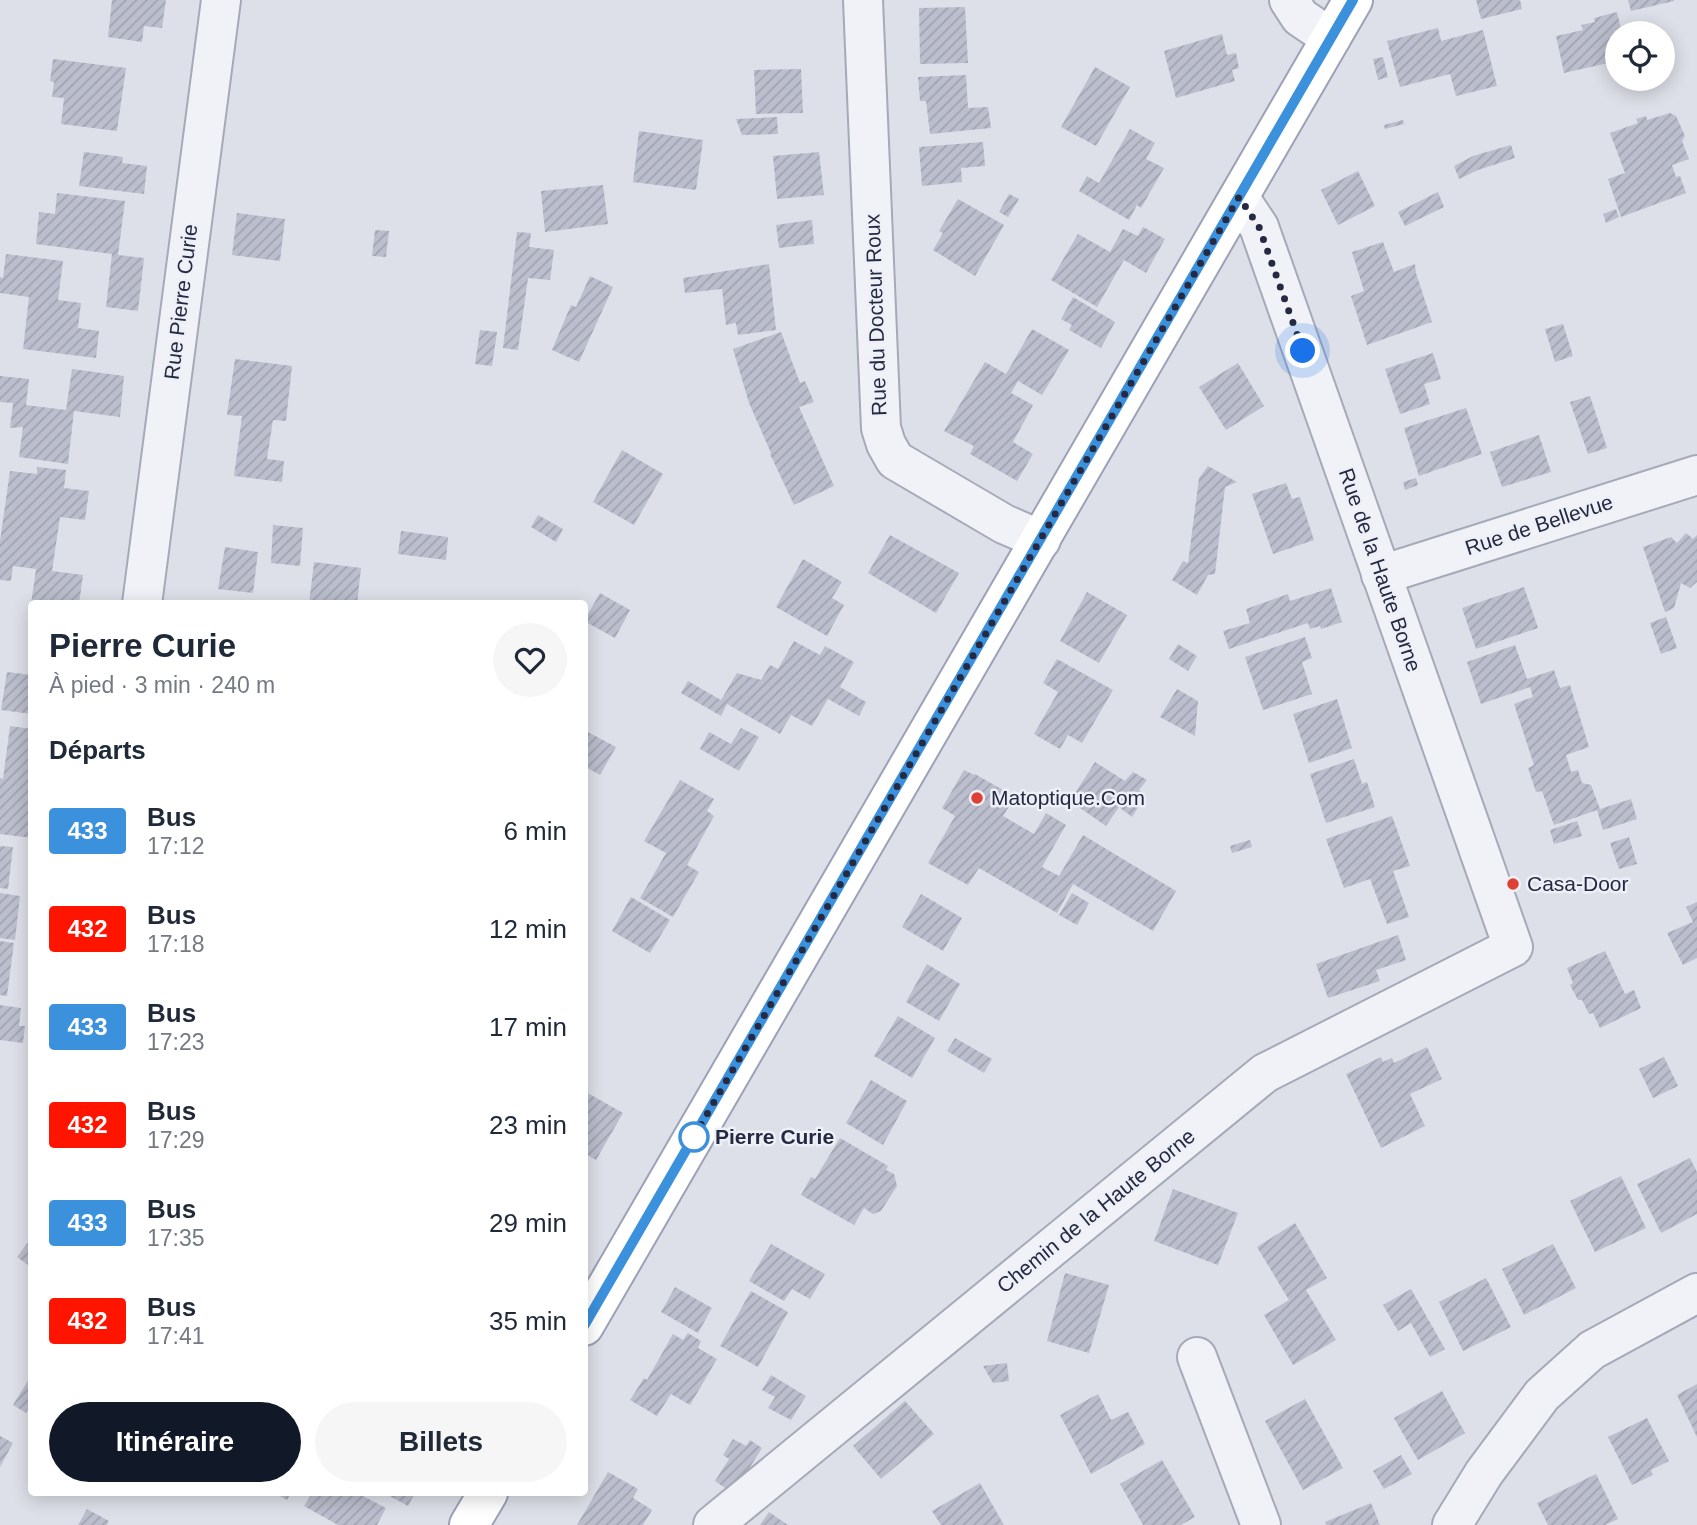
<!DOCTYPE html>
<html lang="fr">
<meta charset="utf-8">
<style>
body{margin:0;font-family:Arial,sans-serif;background:#f6f6f7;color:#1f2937;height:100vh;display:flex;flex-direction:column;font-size:26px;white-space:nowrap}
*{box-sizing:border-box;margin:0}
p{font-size:23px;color:#747a83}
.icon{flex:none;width:38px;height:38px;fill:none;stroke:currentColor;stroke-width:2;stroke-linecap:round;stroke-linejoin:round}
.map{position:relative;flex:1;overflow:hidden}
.panel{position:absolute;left:28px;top:600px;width:560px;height:896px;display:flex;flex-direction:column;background:#fff;border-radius:7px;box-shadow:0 4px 18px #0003}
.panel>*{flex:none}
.badge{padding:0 14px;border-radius:5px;font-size:24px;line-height:46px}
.controls{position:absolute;left:1605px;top:21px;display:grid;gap:14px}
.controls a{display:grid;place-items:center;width:70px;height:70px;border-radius:50%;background:#fff;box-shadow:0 4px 18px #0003;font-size:35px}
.you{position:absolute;width:35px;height:35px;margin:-18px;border:5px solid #fff;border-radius:50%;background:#1a73e8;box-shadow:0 0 0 10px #1a73e833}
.map>.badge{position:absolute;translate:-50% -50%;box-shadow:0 0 0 4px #fff}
h2{padding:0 21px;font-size:26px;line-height:63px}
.round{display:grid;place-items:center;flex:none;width:74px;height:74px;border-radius:37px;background:#f6f6f7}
.head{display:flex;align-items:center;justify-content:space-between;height:119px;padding:0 21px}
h1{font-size:33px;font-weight:600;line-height:52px}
.cta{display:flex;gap:14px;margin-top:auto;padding:14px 21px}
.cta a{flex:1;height:80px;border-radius:42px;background:#111827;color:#fff;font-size:28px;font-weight:600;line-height:80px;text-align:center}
.cta a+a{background:#f6f6f7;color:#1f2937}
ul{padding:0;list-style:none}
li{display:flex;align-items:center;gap:21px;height:98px;padding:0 21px}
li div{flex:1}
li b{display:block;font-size:26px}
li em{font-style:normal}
li .badge{min-width:77px;font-weight:700;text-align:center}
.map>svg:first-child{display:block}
.building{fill:url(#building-hatch)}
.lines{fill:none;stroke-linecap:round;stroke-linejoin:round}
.minor-casing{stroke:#a6a9b7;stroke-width:42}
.major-casing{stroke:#9ca1b7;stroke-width:42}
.minor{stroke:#f1f2f7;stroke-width:38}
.major{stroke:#fff;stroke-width:38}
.line-casing{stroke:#fff;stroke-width:16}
.line{stroke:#3c91dc;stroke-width:10}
.walk{stroke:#252a42;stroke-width:7;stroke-dasharray:0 12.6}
.poi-dot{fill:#dd4135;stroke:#eef0f7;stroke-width:2.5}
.stop-dot{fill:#fff;stroke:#3c91dc;stroke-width:3.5}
.labels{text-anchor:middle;stroke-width:5;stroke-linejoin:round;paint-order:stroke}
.street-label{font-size:21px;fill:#252a42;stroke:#eef0f7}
.poi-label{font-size:21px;fill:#252a42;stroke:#eef0f7;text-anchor:start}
.stop-label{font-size:21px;font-weight:bold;fill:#252a42;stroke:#eef0f7;text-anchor:start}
</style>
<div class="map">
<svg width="1697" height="1525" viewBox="0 0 1697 1525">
<defs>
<pattern id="building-hatch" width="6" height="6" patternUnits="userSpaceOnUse" patternTransform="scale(1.75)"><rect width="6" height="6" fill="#bbbecd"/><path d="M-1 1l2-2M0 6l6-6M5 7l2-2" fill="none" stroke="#a1a3b1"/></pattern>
</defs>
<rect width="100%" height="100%" fill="#dee0e9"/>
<!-- building -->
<g class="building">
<path d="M112,0H166L162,28L144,26L142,42L108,37Z"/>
<path d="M1476,0H1520L1522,9L1481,19Z"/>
<path d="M1628,0H1674V1L1631,11Z"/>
<path d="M965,7L968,63L920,64L919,8Z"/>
<path d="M1617,12L1622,33H1617V61L1564,73L1556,36L1583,30L1581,25L1595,22L1594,18Z"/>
<path d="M1438,28L1441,41L1483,30L1497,86L1456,96L1450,74L1400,87L1387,41Z"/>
<path d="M1222,34L1227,55L1236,53L1239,68L1232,70L1235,81L1176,98L1164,51Z"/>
<path d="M1383,57L1388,77L1378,80L1373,59Z"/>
<path d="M53,59L126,68L117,131L61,124L64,98L52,97L54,82L50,81Z"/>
<path d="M1095,67L1130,87L1096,146L1061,127Z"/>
<path d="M801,69L803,113L756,114L754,70Z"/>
<path d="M966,75L968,108L988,107L991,128L930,134L926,101H920L918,77Z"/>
<path d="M1670,113L1676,116L1685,136L1682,141L1689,159L1672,165L1676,177L1680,176L1686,193L1621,217L1608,179L1625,173L1610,133L1638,123L1636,119L1646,116L1647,120Z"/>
<path d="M777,117L778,134L742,135L736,119Z"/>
<path d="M1403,120L1404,124L1385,129L1384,125Z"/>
<path d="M1130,129L1155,143L1146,159L1164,168L1141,208L1137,205L1129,220L1079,191L1087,176L1099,183Z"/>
<path d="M639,131L703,140L696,190L633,182Z"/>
<path d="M983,142L985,166L961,168L962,182L922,186L919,147Z"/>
<path d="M1511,145L1515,158L1478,170L1459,179L1454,166L1473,156Z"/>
<path d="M84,152L123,157L122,163L147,166L144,194L79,186Z"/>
<path d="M819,152L824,195L777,199L773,156Z"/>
<path d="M1358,171L1375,206L1338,225L1321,190Z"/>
<path d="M603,185L608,224L545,232L541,191Z"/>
<path d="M1438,192L1444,207L1405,226L1398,212Z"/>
<path d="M57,193L125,201L118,255L144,258L138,311L106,307L112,254L36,244L39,212L55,214Z"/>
<path d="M1009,194L1019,199L1008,217L999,212Z"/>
<path d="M958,199L1004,225L975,276L933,250L943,233L939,231Z"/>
<path d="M1616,209L1619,217L1606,223L1603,214Z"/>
<path d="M237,213L285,219L280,261L232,255Z"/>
<path d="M812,220L814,244L779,248L776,225Z"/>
<path d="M1143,227L1165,239L1146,273L1124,260L1097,307L1051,280L1078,234L1110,252L1123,229L1138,236Z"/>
<path d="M375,230L389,231L386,257L372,256Z"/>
<path d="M517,232L531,233L529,247L554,250L550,280L528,278L518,350L503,348Z"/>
<path d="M1383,242L1394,272L1415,264L1416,273L1432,322L1367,345L1351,296L1364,291L1352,252Z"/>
<path d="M6,254L63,261L58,300L81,303L78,328L99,331L96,358L23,349L29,297L0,293V277L3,278Z"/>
<path d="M769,264L776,330L738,335L736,323L726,325L722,289L685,293L683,278Z"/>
<path d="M590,276L613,287L579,362L552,350L571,305L576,307Z"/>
<path d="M1073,297L1115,322L1101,348L1069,330L1072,325L1061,319Z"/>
<path d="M1563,324L1573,356L1555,362L1545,329Z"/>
<path d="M1032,329L1069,350L1042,395L1018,381L1011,393L1033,405L1013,442L1033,454L1017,481L970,454L974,446L944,431L985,362L1006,374Z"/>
<path d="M480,330L497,332L492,366L475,364Z"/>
<path d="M781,332L800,383L805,381L814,402L799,407L834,486L794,505L770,454L771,453L749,403L733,349Z"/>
<path d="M1433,353L1441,379L1424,384L1430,404L1400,414L1385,369Z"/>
<path d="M235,359L292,366L286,421L273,420L267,459L284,461L282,482L234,476L242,416L227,415Z"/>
<path d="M1238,363L1264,406L1226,430L1199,387Z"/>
<path d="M72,369L124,376L120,417L74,411L68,464L19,457L23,427L10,428L13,403L0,402V376L29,379L26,405L66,410Z"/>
<path d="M1590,396L1607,448L1588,454L1570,402Z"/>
<path d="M1466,408L1482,454L1419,476L1404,428Z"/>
<path d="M1539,435L1551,472L1502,487L1490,452Z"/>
<path d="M622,450L663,474L634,525L593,502Z"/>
<path d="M1208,466L1237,482L1225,487L1215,574L1208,575L1197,595L1172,580L1183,561L1188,563L1199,478Z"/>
<path d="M37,467L66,470L64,488L89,491L85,520L60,517L52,571L83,575L79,604H31L36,569L13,566L11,581L0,580V541L10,471L37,474Z"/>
<path d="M1416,478L1418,485L1405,490L1403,482Z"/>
<path d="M1286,483L1292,499L1300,497L1314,540L1273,554L1252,494Z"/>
<path d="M538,515L563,529L556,542L531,527Z"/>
<path d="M273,525L303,528L300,566L271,563Z"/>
<path d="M401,531L448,537L446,560L398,554Z"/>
<path d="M1686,533L1693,539L1697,535V582L1690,588L1681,583L1674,608L1665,612L1643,547L1671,537L1677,543Z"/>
<path d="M890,535L959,573L936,613L868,573Z"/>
<path d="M225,547L258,552L253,593L218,589Z"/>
<path d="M803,559L842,582L832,598L844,605L827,636L776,607Z"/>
<path d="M314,562L361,568L357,604H309Z"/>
<path d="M1524,587L1538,628L1476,649L1462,608Z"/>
<path d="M1331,588L1342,622L1321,629L1320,626L1310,629L1308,623L1229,649L1223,631L1250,623L1246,609L1288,594L1290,601Z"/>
<path d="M1087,592L1127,615L1099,663L1060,641Z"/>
<path d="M600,593L630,610L615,638L584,621Z"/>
<path d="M30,616H32V634H28Z"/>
<path d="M1666,617L1677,648L1661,654L1650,623Z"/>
<path d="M1305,637L1312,658L1302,662L1312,694L1263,710L1245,657Z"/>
<path d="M794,641L820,655L825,646L854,662L840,687L866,702L859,716L828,699L812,726L791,715L780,734L727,704L721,716L681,693L688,681L721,700L737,673L761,680L770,665L778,669Z"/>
<path d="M1178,644L1197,656L1188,671L1169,659Z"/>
<path d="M1515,645L1527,679L1554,670L1560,688L1570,685L1589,747L1566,755L1571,772L1578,770L1582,783L1591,785L1600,809L1631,799L1637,819L1603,830L1597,810L1554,825L1542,791L1536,792L1528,768L1534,765L1514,704L1533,697L1530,687L1481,704L1467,662Z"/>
<path d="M1057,659L1113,690L1082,743L1068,735L1060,749L1034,734L1058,692L1043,683Z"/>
<path d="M7,672L32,675V714L1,710Z"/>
<path d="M1177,689L1198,701L1195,736L1160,717Z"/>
<path d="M1337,699L1352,748L1309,763L1293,714Z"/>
<path d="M10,726L32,729V838L0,834V778L3,779Z"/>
<path d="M741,728L759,737L739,771L700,749L709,732L731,744Z"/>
<path d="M584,730L616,747L600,775L584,766Z"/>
<path d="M1354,759L1362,784L1367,782L1375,807L1326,823L1310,774Z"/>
<path d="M1095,762L1125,781L1133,772L1147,780L1139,790L1146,795L1132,817L1119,807L1106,826L1070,801Z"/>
<path d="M964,770L974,775L975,774L1015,797L1003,816L1034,834L1046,813L1066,825L1042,867L1059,876L1083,835L1176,891L1153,931L1073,884L1057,913L979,868L968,885L928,863L955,816L942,808Z"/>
<path d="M680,780L714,799L707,811L714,816L687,865L699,872L673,917L640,898L666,853L644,841Z"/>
<path d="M1392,816L1410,866L1393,871L1409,917L1387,924L1370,879L1344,888L1326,839Z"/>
<path d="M1577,821L1582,836L1554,844L1550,830Z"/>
<path d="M1629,837L1637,864L1619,869L1610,843Z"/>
<path d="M1250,840L1252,847L1232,853L1230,846Z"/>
<path d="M0,846L13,847L8,889L0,888Z"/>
<path d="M0,893L20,896L15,940L0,938Z"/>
<path d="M1072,893L1089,903L1077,925L1059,915Z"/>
<path d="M921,894L962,918L943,951L902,927Z"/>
<path d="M631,897L670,920L650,953L612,931Z"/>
<path d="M1697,902V958L1683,965L1667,933L1693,922L1686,907Z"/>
<path d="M1398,935L1406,960L1376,970L1380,981L1328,998L1316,964Z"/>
<path d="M0,941L14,943L7,996L0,995Z"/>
<path d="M1605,951L1625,994L1634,990L1641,1008L1600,1028L1593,1013L1589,1014L1582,1000H1578L1570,985L1573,983L1567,968Z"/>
<path d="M927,964L960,984L939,1021L906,1002Z"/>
<path d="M0,1005L21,1008L19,1026H25L23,1043L0,1040Z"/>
<path d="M898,1016L935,1038L912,1078L874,1056Z"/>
<path d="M955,1038L992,1059L984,1073L947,1051Z"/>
<path d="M1427,1047L1442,1079L1410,1094L1425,1126L1381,1148L1346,1074L1381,1057L1383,1062L1392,1058L1394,1063Z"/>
<path d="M1664,1057L1678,1086L1653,1098L1639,1069Z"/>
<path d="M871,1080L907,1101L883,1145L846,1123Z"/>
<path d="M584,1091L623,1113L596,1160L584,1153Z"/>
<path d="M840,1138L888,1166L886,1170L894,1174L897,1186L881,1211L873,1214L864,1208L854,1225L801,1195L811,1177L815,1179Z"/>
<path d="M1690,1158L1697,1172V1214L1661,1233L1637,1184Z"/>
<path d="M1621,1176L1646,1228L1595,1252L1570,1201Z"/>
<path d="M1173,1189L1238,1213L1218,1265L1154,1241Z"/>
<path d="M1295,1223L1327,1278L1306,1290L1336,1340L1293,1365L1264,1315L1289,1300L1257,1247Z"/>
<path d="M32,1237V1268L17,1257Z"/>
<path d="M771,1244L825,1274L810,1299L792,1289L784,1301L749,1281Z"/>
<path d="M1553,1244L1576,1288L1524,1315L1502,1269Z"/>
<path d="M1065,1273L1109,1285L1089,1353L1047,1341Z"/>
<path d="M1486,1278L1511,1327L1463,1351L1439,1302Z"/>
<path d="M675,1287L712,1308L698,1333L661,1312Z"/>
<path d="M1411,1289L1445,1349L1430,1357L1411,1323L1398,1331L1383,1305Z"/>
<path d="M751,1291L788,1312L758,1367L720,1346Z"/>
<path d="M688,1333L701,1341L698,1348L717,1359L690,1405L671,1394L657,1416L630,1400L644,1378L647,1380L673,1334L683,1340Z"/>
<path d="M1007,1363L1009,1381L993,1383L983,1366Z"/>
<path d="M32,1374V1404L26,1413L13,1405Z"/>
<path d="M771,1375L806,1396L791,1420L768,1408L775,1397L762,1390Z"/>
<path d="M1697,1384V1437L1677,1395Z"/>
<path d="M1442,1391L1465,1433L1418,1460L1394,1418Z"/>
<path d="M1098,1394L1111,1420L1128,1412L1145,1444L1091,1474L1060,1415Z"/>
<path d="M1305,1399L1343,1468L1303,1490L1265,1421Z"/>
<path d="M905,1401L934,1434L881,1479L853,1446Z"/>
<path d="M1647,1418L1669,1461L1651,1470L1653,1475L1632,1485L1608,1437Z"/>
<path d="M0,1436L13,1443L0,1467Z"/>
<path d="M733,1439L746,1446L750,1440L762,1448L737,1488L731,1492L715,1481L729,1459L723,1455Z"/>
<path d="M1401,1455L1412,1474L1384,1489L1373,1471Z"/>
<path d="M1162,1460L1195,1517L1181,1525H1143L1120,1484Z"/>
<path d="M608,1472L638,1489L633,1498L652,1510L643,1525H577Z"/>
<path d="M1596,1474L1618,1519L1605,1525H1548L1537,1503Z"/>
<path d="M980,1483L1004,1525H941L932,1511Z"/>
<path d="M274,1493H291L287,1500Z"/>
<path d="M312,1493H357L386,1508L377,1525H338L304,1506Z"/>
<path d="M384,1493H415L408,1506Z"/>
<path d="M1371,1503L1380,1525H1326L1325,1522Z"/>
<path d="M87,1509L109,1521L107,1525H78Z"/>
<path d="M769,1512L788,1525H760Z"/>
</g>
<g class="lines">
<!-- minor casing -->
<g class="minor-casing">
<g id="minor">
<path d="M863,0L881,428L886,444L895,460L1004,524L1041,540"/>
<path d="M1289,0L1300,17L1331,38"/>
<path d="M1381,575L1697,475"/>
<path d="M142,604L221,0"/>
<path d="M1197,1357L1261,1525"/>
<path d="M713,1525L1265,1073L1513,947L1259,227L1239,197"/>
<path d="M1452,1525L1484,1473L1542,1395L1592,1350L1697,1293"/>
</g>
</g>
<!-- major casing -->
<g class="major-casing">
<g id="major">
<path d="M584,1326L1353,0"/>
<path d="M469,1525L488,1493"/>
</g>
</g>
<!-- minor -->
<use href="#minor" class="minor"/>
<!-- major -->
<use href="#major" class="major"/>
</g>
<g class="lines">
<!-- line casing -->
<g class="line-casing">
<path id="line" d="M584,1326L1353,0"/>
</g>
<!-- line -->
<use href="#line" class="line"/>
<!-- walk -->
<path class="walk" d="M694,1137L688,1147L1239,197L1259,227L1303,351"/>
</g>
<!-- markers -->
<g class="poi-dot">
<circle cx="977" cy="798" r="7"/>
<circle cx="1513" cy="884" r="7"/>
</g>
<circle class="stop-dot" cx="694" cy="1137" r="14"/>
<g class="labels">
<!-- street labels -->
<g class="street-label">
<text transform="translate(181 302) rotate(-83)" y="7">Rue Pierre Curie</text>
<text transform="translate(876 315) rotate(-92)" y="7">Rue du Docteur Roux</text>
<text transform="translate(1539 525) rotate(-18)" y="7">Rue de Bellevue</text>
<text transform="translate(1380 570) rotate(71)" y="7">Rue de la Haute Borne</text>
<text transform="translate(1096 1211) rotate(-39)" y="7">Chemin de la Haute Borne</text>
</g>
<!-- poi labels -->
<g class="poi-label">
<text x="991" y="805">Matoptique.Com</text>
<text x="1527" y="891">Casa-Door</text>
</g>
<!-- stop labels -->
<g class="stop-label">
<text x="715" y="1144">Pierre Curie</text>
</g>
</g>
</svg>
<div class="controls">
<a><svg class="icon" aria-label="locate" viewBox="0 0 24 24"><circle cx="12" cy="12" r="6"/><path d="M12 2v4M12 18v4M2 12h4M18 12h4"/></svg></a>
</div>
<div class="you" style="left:1303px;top:351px"></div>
<section class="panel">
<div class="head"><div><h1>Pierre Curie</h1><p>À pied · 3 min · 240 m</p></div><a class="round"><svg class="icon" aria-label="heart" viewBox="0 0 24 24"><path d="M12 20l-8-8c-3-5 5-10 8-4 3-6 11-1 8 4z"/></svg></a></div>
<h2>Départs</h2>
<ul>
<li><span class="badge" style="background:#3c91dc;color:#fff">433</span><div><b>Bus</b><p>17:12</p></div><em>6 min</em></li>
<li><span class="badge" style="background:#ff1400;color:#fff">432</span><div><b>Bus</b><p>17:18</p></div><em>12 min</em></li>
<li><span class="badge" style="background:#3c91dc;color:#fff">433</span><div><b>Bus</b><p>17:23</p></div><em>17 min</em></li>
<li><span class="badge" style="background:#ff1400;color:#fff">432</span><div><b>Bus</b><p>17:29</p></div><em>23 min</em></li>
<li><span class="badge" style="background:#3c91dc;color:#fff">433</span><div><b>Bus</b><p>17:35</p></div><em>29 min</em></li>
<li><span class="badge" style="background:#ff1400;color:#fff">432</span><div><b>Bus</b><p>17:41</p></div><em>35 min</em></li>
</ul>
<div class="cta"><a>Itinéraire</a><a>Billets</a></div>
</section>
</div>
